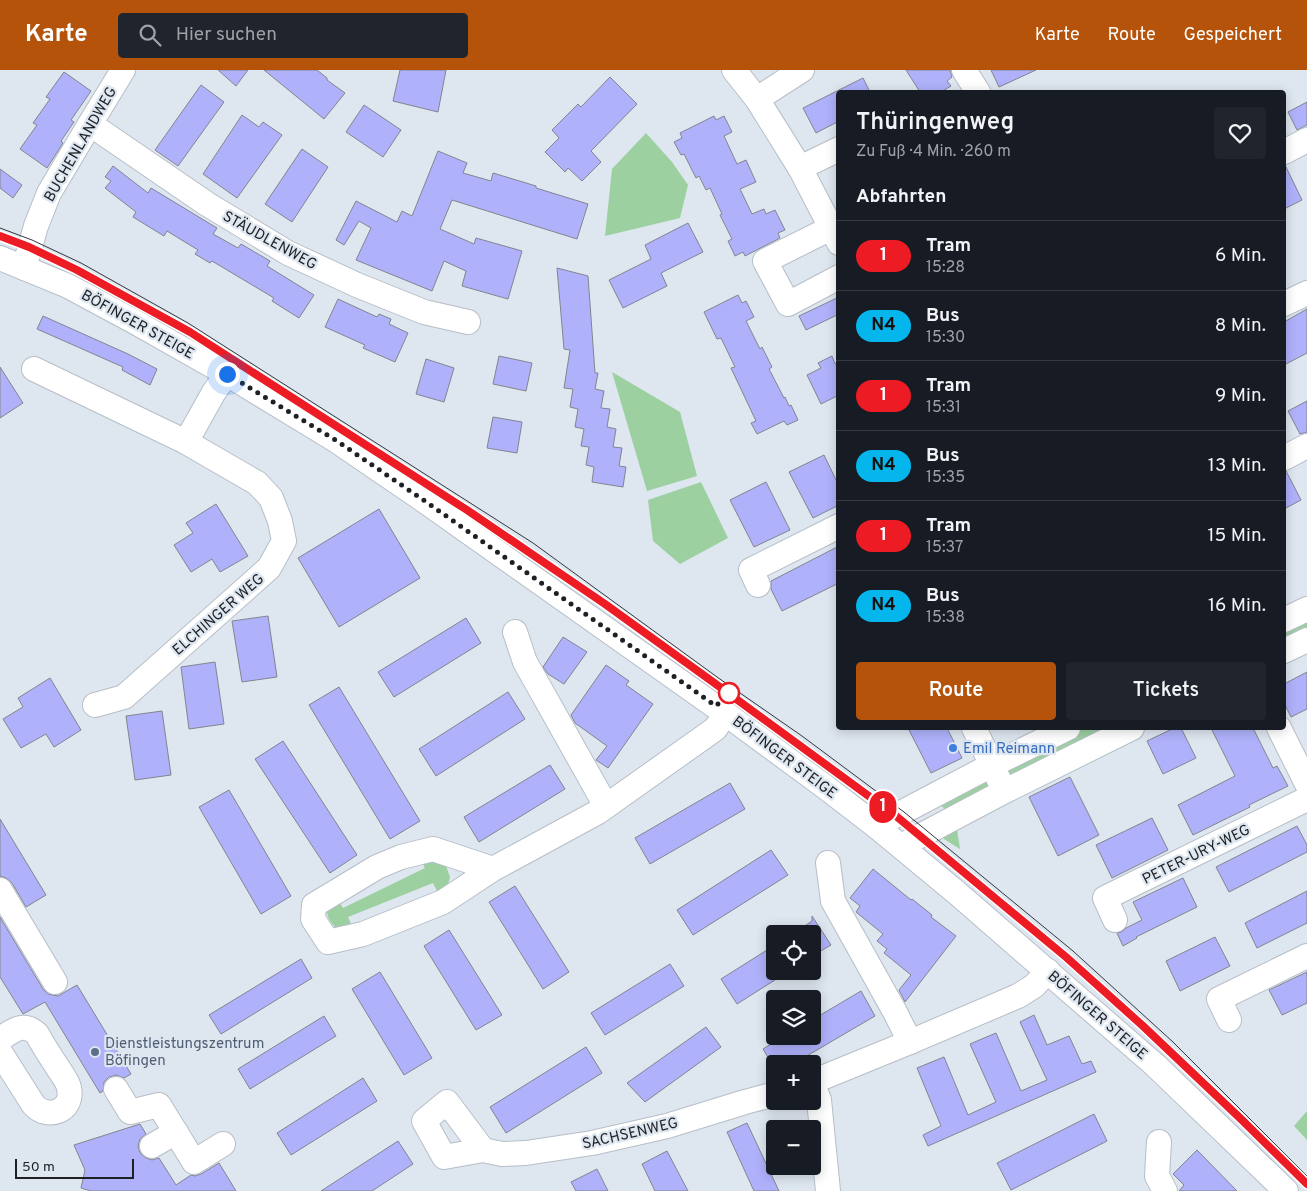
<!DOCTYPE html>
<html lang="de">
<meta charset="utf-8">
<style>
body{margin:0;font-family:Overpass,sans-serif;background:#20242c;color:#f1f3f6;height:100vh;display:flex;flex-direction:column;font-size:19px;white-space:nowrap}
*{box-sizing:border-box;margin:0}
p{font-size:16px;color:#9ea1a6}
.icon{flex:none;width:28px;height:28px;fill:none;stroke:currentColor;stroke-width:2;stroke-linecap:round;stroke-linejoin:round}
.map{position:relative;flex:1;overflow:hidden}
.side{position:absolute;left:836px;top:20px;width:450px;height:640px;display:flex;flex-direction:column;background:#171b24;border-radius:5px;box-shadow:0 2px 12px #0003}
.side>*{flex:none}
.badge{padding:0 10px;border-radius:16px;font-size:18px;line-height:32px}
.fabs{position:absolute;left:766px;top:855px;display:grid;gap:10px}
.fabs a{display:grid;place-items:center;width:55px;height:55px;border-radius:5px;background:#171b24;box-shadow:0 2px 12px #0003;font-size:25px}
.scale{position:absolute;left:15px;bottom:12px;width:119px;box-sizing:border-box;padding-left:5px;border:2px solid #1d2024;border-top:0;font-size:14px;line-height:18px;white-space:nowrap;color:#1d2024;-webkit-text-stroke:4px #dee6f0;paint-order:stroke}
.you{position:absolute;width:25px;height:25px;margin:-12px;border:4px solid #fff;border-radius:50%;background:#1a73e8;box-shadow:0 0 0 8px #1a73e833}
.map>.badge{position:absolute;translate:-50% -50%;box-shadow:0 0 0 2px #fff}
h2{padding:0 20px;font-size:19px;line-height:45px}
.round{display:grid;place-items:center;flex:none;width:52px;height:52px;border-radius:5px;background:#20242c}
.summary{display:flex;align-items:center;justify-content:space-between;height:85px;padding:0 20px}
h1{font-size:24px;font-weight:600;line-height:38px}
.primary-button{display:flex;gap:10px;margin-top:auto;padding:10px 20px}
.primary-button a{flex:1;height:58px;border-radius:5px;background:#b45309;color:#fff;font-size:20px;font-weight:600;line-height:58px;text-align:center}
.primary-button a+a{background:#20242c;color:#f1f3f6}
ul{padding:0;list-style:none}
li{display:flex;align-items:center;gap:15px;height:70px;padding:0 20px;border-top:1px solid #363941}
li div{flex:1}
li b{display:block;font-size:19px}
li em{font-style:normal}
li .badge{min-width:55px;font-weight:700;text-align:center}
header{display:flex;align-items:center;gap:30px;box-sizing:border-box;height:70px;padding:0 25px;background:#b45309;color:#fff}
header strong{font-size:24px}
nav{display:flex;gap:28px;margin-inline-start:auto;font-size:18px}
.search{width:350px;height:45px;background:#20242c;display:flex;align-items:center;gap:12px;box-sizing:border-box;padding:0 18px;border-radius:5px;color:#9ea1a6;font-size:19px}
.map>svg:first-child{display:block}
.green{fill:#9cd0a1}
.building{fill:#afb2fb;stroke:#83848f}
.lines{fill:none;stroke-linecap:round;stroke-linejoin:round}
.minor-casing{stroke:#b6bec7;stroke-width:26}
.minor{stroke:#fff;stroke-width:24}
.tram{stroke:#33373b;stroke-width:1}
.line-casing{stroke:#fff;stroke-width:11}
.line{stroke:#ed1b24;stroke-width:8}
.walk{stroke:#1d2024;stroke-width:5;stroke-dasharray:0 9}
.stop-dot{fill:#fff;stroke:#ed1b24;stroke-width:2.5}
.shop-dot{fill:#3f7fe0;stroke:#dee6f0;stroke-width:2}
.service-dot{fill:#5c6f8a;stroke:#dee6f0;stroke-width:2}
.labels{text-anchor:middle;stroke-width:4.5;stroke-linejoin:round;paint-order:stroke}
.street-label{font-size:15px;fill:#1d2024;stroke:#dee6f0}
.shop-label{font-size:15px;fill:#366cbe;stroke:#dee6f0;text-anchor:start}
.service-label{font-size:15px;fill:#4e5e75;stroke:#dee6f0;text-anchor:start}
</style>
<header>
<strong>Karte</strong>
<div class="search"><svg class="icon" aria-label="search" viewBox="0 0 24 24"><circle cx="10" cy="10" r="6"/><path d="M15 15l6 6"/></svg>Hier suchen</div>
<nav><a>Karte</a><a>Route</a><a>Gespeichert</a></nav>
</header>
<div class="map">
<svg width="1307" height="1121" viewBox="0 0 1307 1121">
<rect width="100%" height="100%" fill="#dee6f0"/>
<!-- green -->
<g class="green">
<path d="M646,63L672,92L688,115L680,148L605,166L612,99Z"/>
<path d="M612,302L680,342L697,406L647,421Z"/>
<path d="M701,412L728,468L680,494L653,471L648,430Z"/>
<path d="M1307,544V563L1284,575V556Z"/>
<path d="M1080,658H1117L1010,710L1003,695Z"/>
<path d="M987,703L995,717L948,741L933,730Z"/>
<path d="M945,759H957L960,779L944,769Z"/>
<path d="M420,788L445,793L450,807L446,822L439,825L433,813L348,847L353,859L336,858C325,846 323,838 337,828L343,838L425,798Z"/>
<path d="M1307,1041V1070L1294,1056Z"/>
</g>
<!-- building -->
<g class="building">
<path d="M218,0H248L236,16Z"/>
<path d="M264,0H317L327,8V10L345,23L324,49Z"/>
<path d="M400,0H446L438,42L393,31Z"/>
<path d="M906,0H950L952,7L947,11L951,16L941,22H920Z"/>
<path d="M991,0H1036L999,17Z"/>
<path d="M64,2L91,21L71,50L74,52L61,71L63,73L47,98L20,79L37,55L33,53L50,29L46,27Z"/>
<path d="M610,7L637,34L591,81L601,92L582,111L568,98L565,102L545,82L559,68L552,60L578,34L581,37Z"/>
<path d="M863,8L870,22H839V51L816,63L803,38Z"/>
<path d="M201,15L224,32L178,96L155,80Z"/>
<path d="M1307,32V55L1297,60L1288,42Z"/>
<path d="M364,35L401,60L383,87L346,62Z"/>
<path d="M242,45L259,57L263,52L282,65L237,128L203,104Z"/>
<path d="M714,46L716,50L724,46L732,62L724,66L737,94L746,90L756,112L740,119L752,144L764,139L766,144L775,140L785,160L778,163L780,168L745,186L743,182L735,186L728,171L732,169L720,145L722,144L710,118L706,120L699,106L696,108L684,84L681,85L674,72L682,68L680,63Z"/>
<path d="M302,79L328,97L292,152L265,134Z"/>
<path d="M438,81L467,93L463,103L491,111L493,103L536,116V118L588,134L577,169L452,130L440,159L474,174L476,168L522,181L508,229L462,216L466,201L444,191L432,221L356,190L371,158L359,151L344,175L336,170L356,131L397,152L402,141L412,146Z"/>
<path d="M1285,95L1302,130L1284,139V96Z"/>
<path d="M113,96L148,123L151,118L217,158L213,164L238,178L241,174L270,191L267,196L314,225L299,248L272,231L274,228L212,191L210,193L195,184L198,180L167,161L164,166L133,147L136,142L105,118L111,111L105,107Z"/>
<path d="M0,99L22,115L13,128L0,118Z"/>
<path d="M688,153L703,182L661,203L667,216L623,238L609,210L651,189L645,175Z"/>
<path d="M557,198L588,206L595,303H598L595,319L604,321L601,338L610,339L607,357L616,359L613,377L622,378L619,396L626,397L623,417L592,412L594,397L586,395L589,377L581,376L584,359L575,357L578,339L570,337L573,319L564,318L570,280L564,279Z"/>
<path d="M738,225L742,233L746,231L754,247L746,251L760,279L762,277L772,297L769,299L784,328L785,327L789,336L791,335L798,350L787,355L784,351L757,364L751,353L756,351L731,298L735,297L721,268L717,269L704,242Z"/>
<path d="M839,227V244L806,260L799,246Z"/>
<path d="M338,229L377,247L379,244L391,249L389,254L408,263L395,292L363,278L365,275L325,257Z"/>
<path d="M1307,239V283L1284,295V252Z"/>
<path d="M43,246L128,284L157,299L150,315L122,300L123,297L37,259Z"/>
<path d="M499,286L532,293L526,321L493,314Z"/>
<path d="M832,286L835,294L839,292V325L821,334L807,305L821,298L818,293Z"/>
<path d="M426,289L454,298L444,332L416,324Z"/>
<path d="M0,297L23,333L0,348Z"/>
<path d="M1307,331V362L1300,364L1288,341Z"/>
<path d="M493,347L522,352L517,383L487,378Z"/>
<path d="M824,385L839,416V435L813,448L789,402Z"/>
<path d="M1286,401L1301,430L1284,439V402Z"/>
<path d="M766,412L790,460L754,477L730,430Z"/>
<path d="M216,434L248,486L220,502L212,489L191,502L174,475L193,463L186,453Z"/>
<path d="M379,439L420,508L339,557L298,488Z"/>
<path d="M839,476V513L782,541L771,519V511Z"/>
<path d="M268,546L277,607L242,612L232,551Z"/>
<path d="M466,548L481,573L394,627L378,602Z"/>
<path d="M563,567L587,582L564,614L548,604L543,597Z"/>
<path d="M215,592L224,654L189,659L181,597Z"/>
<path d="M606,595L629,611L626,615L653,634L608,698L596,690L607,676L575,653L571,645Z"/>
<path d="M1307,602V639L1291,647L1284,633V614Z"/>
<path d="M50,608L81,660L54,677L46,664L21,678L3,649L23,637L18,628Z"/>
<path d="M339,617L420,751L390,769L309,635Z"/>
<path d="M508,622L525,649L436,706L419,679Z"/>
<path d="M162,641L171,705L135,710L126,646Z"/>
<path d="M908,658H947L962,688L931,703Z"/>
<path d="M1174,658H1181L1196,688L1163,704L1147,671Z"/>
<path d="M1211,658H1253L1273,698L1277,696L1288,716L1249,735L1250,737L1193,765L1178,735L1235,706Z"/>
<path d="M283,671L357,785L330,803L255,689Z"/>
<path d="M550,695L565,719L479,772L464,747Z"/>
<path d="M1070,707L1099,765L1058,786L1029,727Z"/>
<path d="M730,713L745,739L650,794L635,768Z"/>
<path d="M229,720L291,826L261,844L199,737Z"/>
<path d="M1152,748L1168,780L1112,808L1096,775Z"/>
<path d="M0,749L46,825L26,837L12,813L6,808L0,806Z"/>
<path d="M1297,756L1307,775V782L1229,822L1216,797Z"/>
<path d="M771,780L788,805L693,865L677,840Z"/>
<path d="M873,799L911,830L912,829L932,845L931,847L956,866L905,932L899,920L911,905L884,883L887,879L877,871L883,864L856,842L860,836L850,828Z"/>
<path d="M1183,808L1197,837L1136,867L1137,868L1123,876L1117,863L1121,862L1126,858L1142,850L1133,832Z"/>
<path d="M515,816L569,902L543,919L489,832Z"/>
<path d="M1307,821V853L1257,878L1245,853Z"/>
<path d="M812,846L831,875L812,886V864H793L812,851Z"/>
<path d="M0,847L43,919L48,924L58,926L77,915L131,1004L124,1008L116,1005L109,1007L104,1012L103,1021L100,1023L45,932L23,944L0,907Z"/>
<path d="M449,860L502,945L476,960L424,876Z"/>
<path d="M1215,867L1230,896L1180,921L1166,891Z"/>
<path d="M775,875V910L737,934L721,909Z"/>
<path d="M301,889L312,908L221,964L209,945Z"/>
<path d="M670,894L684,916L605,965L591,943Z"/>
<path d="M380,902L432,988L404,1005L352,919Z"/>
<path d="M1307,902V933L1282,945L1269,920Z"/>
<path d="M861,921L875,946L793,994H772L763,979L784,966H812V950Z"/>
<path d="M1034,945L1047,975L1069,966L1082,994L1091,991L1096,1002L928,1076L923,1065L941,1056L917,998L944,987L968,1045L996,1032L970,974L996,963L1021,1021L1047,1010L1020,952Z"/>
<path d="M324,946L336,966L250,1019L238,999Z"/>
<path d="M706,957L721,977L645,1032L627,1013Z"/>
<path d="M586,977L602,1003L506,1063L490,1037Z"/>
<path d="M363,1008L377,1031L291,1085L277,1063Z"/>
<path d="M1094,1044L1107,1071L1011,1120L997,1093Z"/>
<path d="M747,1053L779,1121H754L727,1062Z"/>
<path d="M140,1054L146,1064L140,1069L138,1076L140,1083L146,1088L152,1090L159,1088L176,1115L191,1105L195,1106L201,1104L219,1093L236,1121H91L81,1118L85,1100L74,1075Z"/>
<path d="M398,1071L413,1094L372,1121H321Z"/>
<path d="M1197,1080L1237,1121H1179L1184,1115L1173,1104Z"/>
<path d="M667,1081L688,1121H655L642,1094Z"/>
<path d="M597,1099L608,1121H576L571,1112Z"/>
</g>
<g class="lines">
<!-- minor casing -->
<g class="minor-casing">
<g id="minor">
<path d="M734,0L757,29L800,98L839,173"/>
<path d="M964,0L978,22"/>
<path d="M757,29L802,0"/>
<path d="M90,54L207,134L288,183L357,215L424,242L468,252"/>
<path d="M1284,82L1307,70"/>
<path d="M800,98L839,79"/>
<path d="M831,158L765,191L788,234L839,207"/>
<path d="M0,188L68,216L135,252L227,304L337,371L422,429L726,644L824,716L876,756L957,823L1155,995L1286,1121"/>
<path d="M24,198L36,156L49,123L90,54L123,0"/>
<path d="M1284,234L1307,223"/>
<path d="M34,299L186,372L214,322L227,304"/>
<path d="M1284,388L1307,376"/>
<path d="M758,515L751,500L839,456"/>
<path d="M1284,550L1307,539"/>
<path d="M515,562L525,592L606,736"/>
<path d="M1284,581L1307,570"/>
<path d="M95,635L124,627L269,498L284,471L280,451L271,428L257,413L186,372"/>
<path d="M974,658L999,710"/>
<path d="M1279,658L1307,714"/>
<path d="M876,756L992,695L1068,658"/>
<path d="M901,776L1005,721L1132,658"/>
<path d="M828,793L833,831L895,942L910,972"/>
<path d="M493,799L433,779L401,787L377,797L314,835L313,849L328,872L363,864L443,832L493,799L598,742L715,659L726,644"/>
<path d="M0,820L55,912"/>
<path d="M1115,850L1105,828L1307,729"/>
<path d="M1229,950L1219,929L1307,886"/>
<path d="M0,969C13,961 23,951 37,964C44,977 52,989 60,1001C63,1006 68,1012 69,1018C74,1041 47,1051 33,1034L0,982"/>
<path d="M812,1012L910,972L1018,926L1034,916L1048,901"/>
<path d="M812,1012L819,1030L828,1121"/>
<path d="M116,1019L130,1042L159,1035L194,1092L223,1074"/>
<path d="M1159,1072L1157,1106L1165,1121"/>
<path d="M152,1076L176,1062"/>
<path d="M483,1080L447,1032L424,1051L444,1087L483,1080L502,1084L526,1083L592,1073L667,1056L745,1032L775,1024"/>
</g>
</g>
<!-- minor -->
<use href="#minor" class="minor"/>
<!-- tram -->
<g class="tram">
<path d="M0,158L32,170L81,193L188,253L533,473L717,607L802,666L904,742L1073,881L1173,972L1307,1106"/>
<path d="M0,166C47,184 91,207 135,232"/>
<path d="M345,361L467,440L599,530"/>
<path d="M753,641L896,746L992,825L1066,887L1143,956L1218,1027"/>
</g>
</g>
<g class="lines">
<!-- line casing -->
<g class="line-casing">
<path id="line" d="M0,166L29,177L77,200L190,262L467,440L605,534L713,612L896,746L1066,887L1143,956L1241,1049L1307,1114"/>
</g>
<!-- line -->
<use href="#line" class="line"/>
<!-- walk -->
<path class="walk" d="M227,304L337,371L422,429L716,636L729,623"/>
</g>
<!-- markers -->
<circle class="stop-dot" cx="729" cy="623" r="10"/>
<circle class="shop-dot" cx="953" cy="678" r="5"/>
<circle class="service-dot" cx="95" cy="982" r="5"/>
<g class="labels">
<!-- street labels -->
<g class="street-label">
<text transform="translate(80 74) rotate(-60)" y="5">BUCHENLANDWEG</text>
<text transform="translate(270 170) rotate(29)" y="5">STÄUDLENWEG</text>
<text transform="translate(138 254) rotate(29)" y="5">BÖFINGER STEIGE</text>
<text transform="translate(218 544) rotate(-41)" y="5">ELCHINGER WEG</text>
<text transform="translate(785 687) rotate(37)" y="5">BÖFINGER STEIGE</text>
<text transform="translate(1196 784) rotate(-26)" y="5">PETER-URY-WEG</text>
<text transform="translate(1098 945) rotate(41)" y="5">BÖFINGER STEIGE</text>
<text transform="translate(630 1063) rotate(-13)" y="5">SACHSENWEG</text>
</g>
<!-- shop labels -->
<g class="shop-label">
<text x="963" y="683">Emil Reimann</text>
</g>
<!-- service labels -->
<g class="service-label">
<text x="105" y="978">Dienstleistungszentrum<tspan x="105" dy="17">Böfingen</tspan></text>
</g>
</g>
</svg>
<div class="fabs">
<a><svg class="icon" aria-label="locate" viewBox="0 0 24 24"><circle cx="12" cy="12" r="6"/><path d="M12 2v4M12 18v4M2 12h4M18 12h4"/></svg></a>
<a><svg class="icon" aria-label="layers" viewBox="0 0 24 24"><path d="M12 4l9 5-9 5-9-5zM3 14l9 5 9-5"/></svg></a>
<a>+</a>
<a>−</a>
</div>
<div class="scale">50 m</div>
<div class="you" style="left:227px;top:304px"></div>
<b class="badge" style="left:883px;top:737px;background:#ed1b24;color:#fff">1</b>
<section class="side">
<div class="summary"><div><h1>Thüringenweg</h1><p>Zu Fuß · 4 Min. · 260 m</p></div><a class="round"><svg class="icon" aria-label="heart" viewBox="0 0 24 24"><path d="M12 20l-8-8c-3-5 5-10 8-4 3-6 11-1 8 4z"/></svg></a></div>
<h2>Abfahrten</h2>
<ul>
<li><span class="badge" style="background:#ed1b24;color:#fff">1</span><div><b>Tram</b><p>15:28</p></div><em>6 Min.</em></li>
<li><span class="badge" style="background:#05b6ec;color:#111">N4</span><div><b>Bus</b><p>15:30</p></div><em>8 Min.</em></li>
<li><span class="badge" style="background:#ed1b24;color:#fff">1</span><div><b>Tram</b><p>15:31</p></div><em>9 Min.</em></li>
<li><span class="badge" style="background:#05b6ec;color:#111">N4</span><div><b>Bus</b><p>15:35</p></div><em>13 Min.</em></li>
<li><span class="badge" style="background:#ed1b24;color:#fff">1</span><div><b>Tram</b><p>15:37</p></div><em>15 Min.</em></li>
<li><span class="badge" style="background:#05b6ec;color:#111">N4</span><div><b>Bus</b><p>15:38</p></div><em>16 Min.</em></li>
</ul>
<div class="primary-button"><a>Route</a><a>Tickets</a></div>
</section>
</div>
